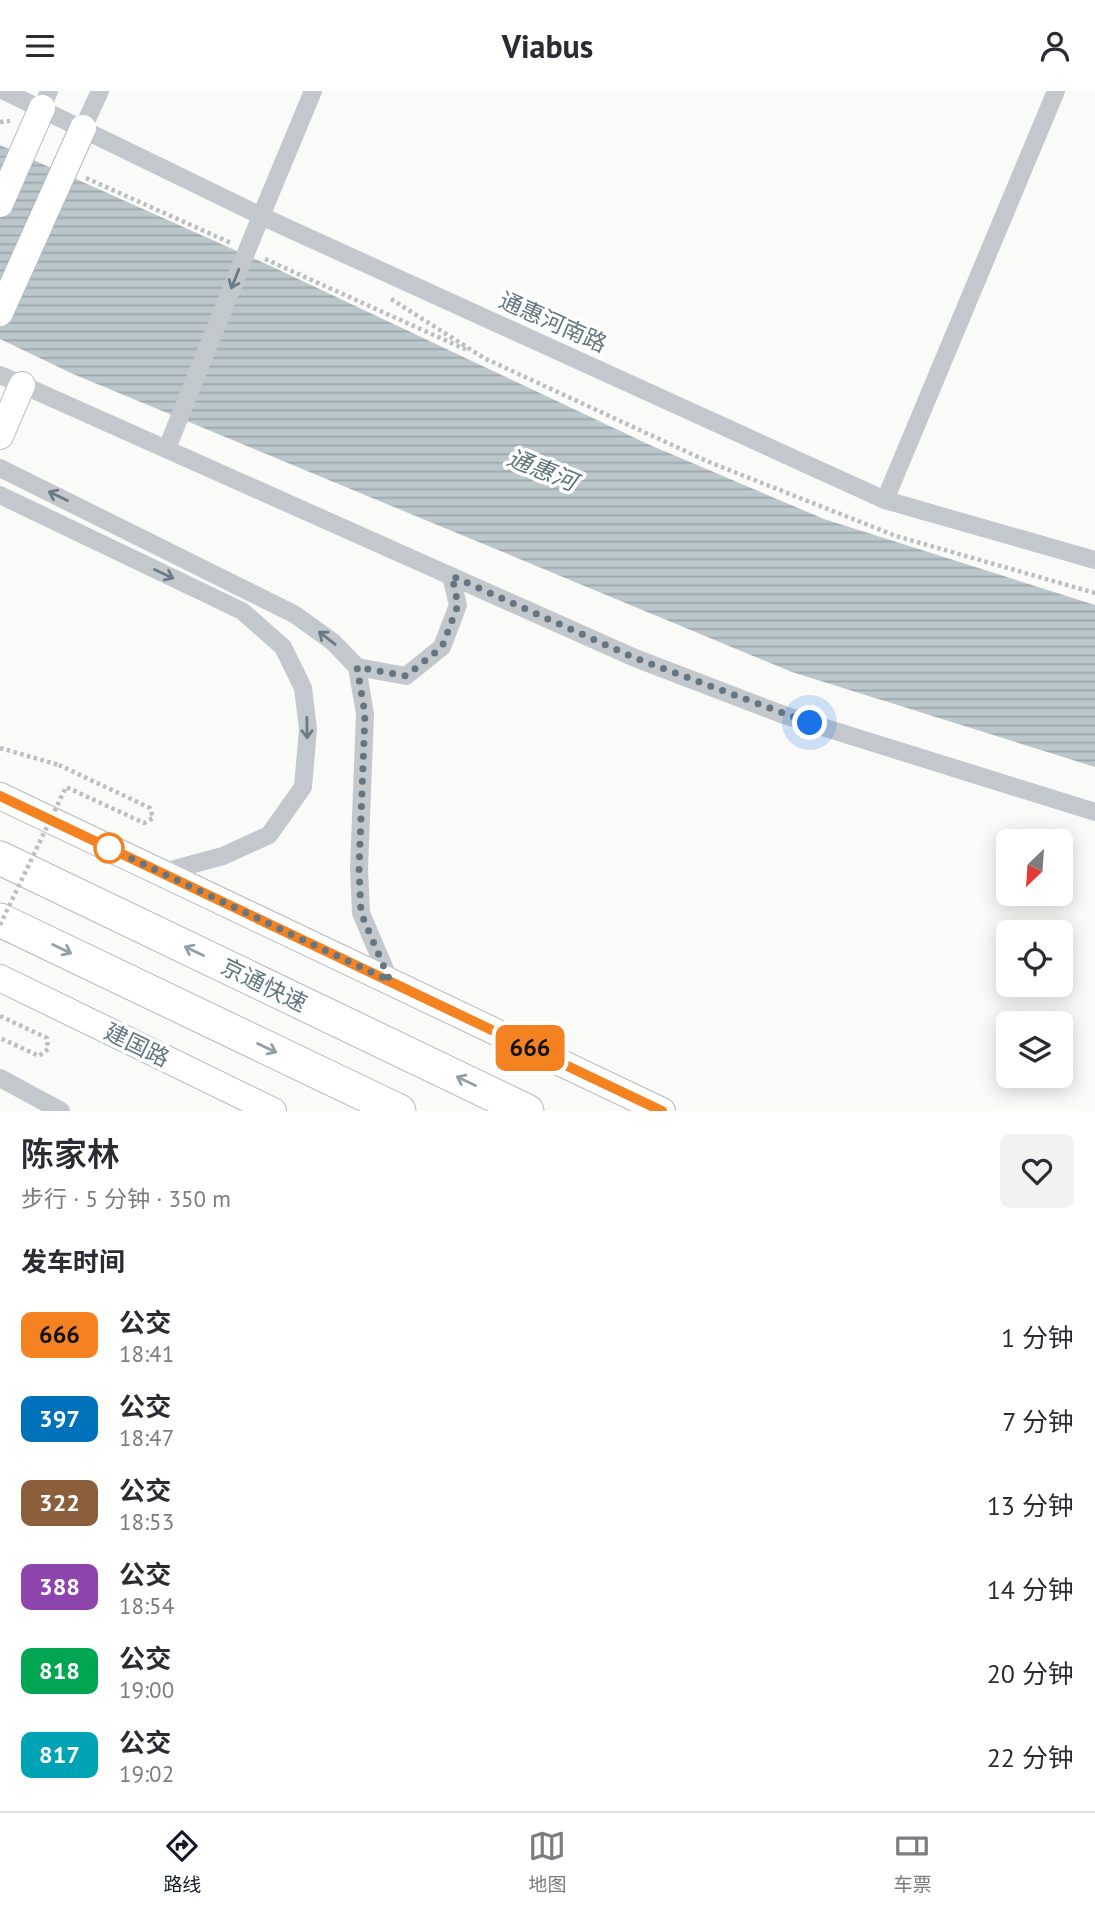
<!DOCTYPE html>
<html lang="zh">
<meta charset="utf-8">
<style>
body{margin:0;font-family:"PT Sans","Noto Sans SC",sans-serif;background:#f2f2f3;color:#2b2b33;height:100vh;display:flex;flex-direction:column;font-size:26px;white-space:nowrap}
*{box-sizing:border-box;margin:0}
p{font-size:23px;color:#7c7c81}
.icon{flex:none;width:38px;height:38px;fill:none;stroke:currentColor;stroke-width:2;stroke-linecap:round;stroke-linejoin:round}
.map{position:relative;height:1020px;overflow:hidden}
.drawer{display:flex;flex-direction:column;background:#fff;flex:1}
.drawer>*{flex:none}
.badge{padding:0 14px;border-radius:10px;font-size:24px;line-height:46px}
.needle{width:46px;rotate:205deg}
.buttons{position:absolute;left:996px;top:738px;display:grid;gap:14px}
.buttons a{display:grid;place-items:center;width:77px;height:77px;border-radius:10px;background:#fff;box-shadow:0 4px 18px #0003;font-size:35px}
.you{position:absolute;width:35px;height:35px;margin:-18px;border:5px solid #fff;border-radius:50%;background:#1a73e8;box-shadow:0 0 0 10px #1a73e833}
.map>.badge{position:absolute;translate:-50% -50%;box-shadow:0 0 0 4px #fff}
h2{padding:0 21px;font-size:26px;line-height:63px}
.round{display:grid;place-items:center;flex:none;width:74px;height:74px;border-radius:10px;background:#f2f2f3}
.headline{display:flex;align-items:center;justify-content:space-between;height:119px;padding:0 21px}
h1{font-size:33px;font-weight:600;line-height:52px}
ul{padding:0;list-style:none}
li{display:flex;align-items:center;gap:21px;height:84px;padding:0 21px}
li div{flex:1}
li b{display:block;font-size:26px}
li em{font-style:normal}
li .badge{min-width:77px;font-weight:700;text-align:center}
header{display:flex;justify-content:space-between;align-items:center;height:91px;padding:0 21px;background:#fff;font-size:32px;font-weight:600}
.dock{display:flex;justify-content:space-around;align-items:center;height:98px;border-top:2px solid #e1e1e2;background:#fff;font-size:19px;color:#7c7c81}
.dock a{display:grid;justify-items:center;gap:4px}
.dock .on{color:#111827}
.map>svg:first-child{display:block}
.water{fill:url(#water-rules)}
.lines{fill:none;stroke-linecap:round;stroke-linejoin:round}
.secondary-casing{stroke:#b3babf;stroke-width:28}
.highway-casing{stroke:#b4b9bd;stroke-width:35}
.path{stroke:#bbbfc2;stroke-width:4.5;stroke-dasharray:3.5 3.5;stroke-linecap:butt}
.street{stroke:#c3c8cc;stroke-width:18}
.secondary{stroke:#fff;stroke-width:26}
.highway{stroke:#fff;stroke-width:33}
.secondary-bridge-casing{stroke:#b3babf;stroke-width:28;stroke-linecap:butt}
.path-bridge{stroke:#bbbfc2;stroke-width:4.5;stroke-dasharray:3.5 3.5;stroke-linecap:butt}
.street-bridge{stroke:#c3c8cc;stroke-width:18}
.secondary-bridge{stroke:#fff;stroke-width:26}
.oneway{stroke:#6a7a87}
.oneway2{stroke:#939fa8}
.line-casing{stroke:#fff;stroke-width:16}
.line{stroke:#f58220;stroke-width:10}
.walk{stroke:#657683;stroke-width:7;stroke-dasharray:0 12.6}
.stop-dot{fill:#fff;stroke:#f58220;stroke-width:3.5}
.labels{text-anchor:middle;stroke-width:7;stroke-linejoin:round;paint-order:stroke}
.street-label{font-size:23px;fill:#657683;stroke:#fff}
.water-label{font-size:24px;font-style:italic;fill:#60757c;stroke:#fff}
</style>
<header><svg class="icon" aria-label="menu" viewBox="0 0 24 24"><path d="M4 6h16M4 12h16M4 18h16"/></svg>Viabus<svg class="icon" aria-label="person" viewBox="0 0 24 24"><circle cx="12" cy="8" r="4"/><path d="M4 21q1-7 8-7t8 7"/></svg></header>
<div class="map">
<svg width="1095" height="1020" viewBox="0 0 1095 1020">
<defs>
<pattern id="water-rules" width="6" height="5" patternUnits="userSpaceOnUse" patternTransform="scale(1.75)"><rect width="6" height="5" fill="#bbc7cb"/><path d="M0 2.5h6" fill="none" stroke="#9ca6aa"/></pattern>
</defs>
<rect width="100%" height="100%" fill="#fafaf8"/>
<!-- water -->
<path class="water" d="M0,54L275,177L650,354L824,428L1095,514V676L792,581L73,283L0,248Z"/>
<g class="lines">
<!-- secondary casing -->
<g class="secondary-casing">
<g id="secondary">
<path d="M0,345L22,294"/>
<path d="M0,705L662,1020"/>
<path d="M0,887L273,1020"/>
</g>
</g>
<!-- highway casing -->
<g class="highway-casing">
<g id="highway">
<path d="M0,767L527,1020"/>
<path d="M0,829L399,1020"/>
</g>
</g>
<!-- path -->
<g class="path">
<path d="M0,31L10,30"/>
<path d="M86,87L231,152"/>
<path d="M265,168L467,259"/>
<path d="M391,208L484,267L709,371L896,445L1095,502"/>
<path d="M0,657L59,674"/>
<path d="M0,925L47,947L48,958L39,965L0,947"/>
</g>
<!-- street -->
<g class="street">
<path d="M4,0L261,125L885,409L1095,469"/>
<path d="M42,17L49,0"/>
<path d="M83,37L100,0"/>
<path d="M261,125L313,0"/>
<path d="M0,284L635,567L784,624L1095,721"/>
<path d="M0,377L294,523L333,551L357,576L365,623L359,778L361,822L390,890"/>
<path d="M0,404L242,520L283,556L303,597L308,638L303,696L269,744L223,765L160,782"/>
<path d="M885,409L1056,0"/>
<path d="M357,576L406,585L442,556L458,514L451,485"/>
<path d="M0,987L61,1020"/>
</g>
<!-- secondary -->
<use href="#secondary" class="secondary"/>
<!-- highway -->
<use href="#highway" class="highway"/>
<!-- secondary-bridge casing -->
<g class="secondary-bridge-casing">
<g id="secondary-bridge">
<path d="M0,113L42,17"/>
<path d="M0,222L83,37"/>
</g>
</g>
<!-- path-bridge -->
<path class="path-bridge" d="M0,834L66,696L144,732L153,727L150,717L59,674"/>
<!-- street-bridge -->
<path class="street-bridge" d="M167,357L261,125"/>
<!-- secondary-bridge -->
<use href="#secondary-bridge" class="secondary-bridge"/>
</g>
<!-- one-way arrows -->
<defs><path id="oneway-shaft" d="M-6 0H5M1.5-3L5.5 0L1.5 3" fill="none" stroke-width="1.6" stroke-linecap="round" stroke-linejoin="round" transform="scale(1.75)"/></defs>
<g class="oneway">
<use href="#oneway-shaft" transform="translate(235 188) rotate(112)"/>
<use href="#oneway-shaft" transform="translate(58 405) rotate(-155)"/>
<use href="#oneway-shaft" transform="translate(164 483) rotate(25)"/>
<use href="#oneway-shaft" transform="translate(327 547) rotate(-142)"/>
<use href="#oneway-shaft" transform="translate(307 637) rotate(89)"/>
</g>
<g class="oneway2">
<use href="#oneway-shaft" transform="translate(62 858) rotate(26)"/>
<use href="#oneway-shaft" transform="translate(194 860) rotate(-154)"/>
<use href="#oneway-shaft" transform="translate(267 957) rotate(26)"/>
<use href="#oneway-shaft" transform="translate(466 990) rotate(-154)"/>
</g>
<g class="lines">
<!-- line casing -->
<g class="line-casing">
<path id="line" d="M0,705L662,1020"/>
</g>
<!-- line -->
<use href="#line" class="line"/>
<!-- walk -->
<path class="walk" d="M109,757L390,890L361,822L359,778L365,623L357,576L406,585L442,556L458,514L452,485L635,567L810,632"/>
</g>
<!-- markers -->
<circle class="stop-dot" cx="109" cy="757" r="14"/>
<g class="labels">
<!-- street labels -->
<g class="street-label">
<text transform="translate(553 231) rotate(24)" y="8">通惠河南路</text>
<text transform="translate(264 894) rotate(26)" y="8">京通快速</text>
<text transform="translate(137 954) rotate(26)" y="8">建国路</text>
</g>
<!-- water labels -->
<g class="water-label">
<text transform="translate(542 379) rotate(22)" y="8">通惠河</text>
</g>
</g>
</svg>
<div class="buttons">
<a><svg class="needle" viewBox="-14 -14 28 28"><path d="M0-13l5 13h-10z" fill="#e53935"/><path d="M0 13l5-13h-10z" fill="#7c7c81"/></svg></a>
<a><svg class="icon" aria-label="locate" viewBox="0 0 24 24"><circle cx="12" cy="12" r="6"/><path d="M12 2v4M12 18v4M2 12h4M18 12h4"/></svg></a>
<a><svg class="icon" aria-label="layers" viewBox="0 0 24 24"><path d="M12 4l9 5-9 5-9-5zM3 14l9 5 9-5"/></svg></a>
</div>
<div class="you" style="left:810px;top:632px"></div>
<b class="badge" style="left:530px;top:957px;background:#f58220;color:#111">666</b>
</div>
<section class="drawer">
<div class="headline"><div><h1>陈家林</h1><p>步行 · 5 分钟 · 350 m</p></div><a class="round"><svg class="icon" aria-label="heart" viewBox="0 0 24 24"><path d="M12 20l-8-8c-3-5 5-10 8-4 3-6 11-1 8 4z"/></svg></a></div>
<h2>发车时间</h2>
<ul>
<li><span class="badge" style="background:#f58220;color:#111">666</span><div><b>公交</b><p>18:41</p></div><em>1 分钟</em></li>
<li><span class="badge" style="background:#0072bc;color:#fff">397</span><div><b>公交</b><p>18:47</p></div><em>7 分钟</em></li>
<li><span class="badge" style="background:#8b5e3c;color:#fff">322</span><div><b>公交</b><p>18:53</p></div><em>13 分钟</em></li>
<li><span class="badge" style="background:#8e44ad;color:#fff">388</span><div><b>公交</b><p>18:54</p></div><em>14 分钟</em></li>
<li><span class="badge" style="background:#00a651;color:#fff">818</span><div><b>公交</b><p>19:00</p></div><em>20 分钟</em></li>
<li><span class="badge" style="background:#00a3b4;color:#fff">817</span><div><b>公交</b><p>19:02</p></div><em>22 分钟</em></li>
</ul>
</section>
<nav class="dock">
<a class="on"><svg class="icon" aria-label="directions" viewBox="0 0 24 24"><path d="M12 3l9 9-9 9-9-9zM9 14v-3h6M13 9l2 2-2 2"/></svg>路线</a>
<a><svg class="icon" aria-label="map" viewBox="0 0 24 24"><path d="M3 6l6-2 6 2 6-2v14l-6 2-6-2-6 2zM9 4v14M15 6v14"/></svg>地图</a>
<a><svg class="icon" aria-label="tickets" viewBox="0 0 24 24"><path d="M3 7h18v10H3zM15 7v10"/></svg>车票</a>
</nav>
